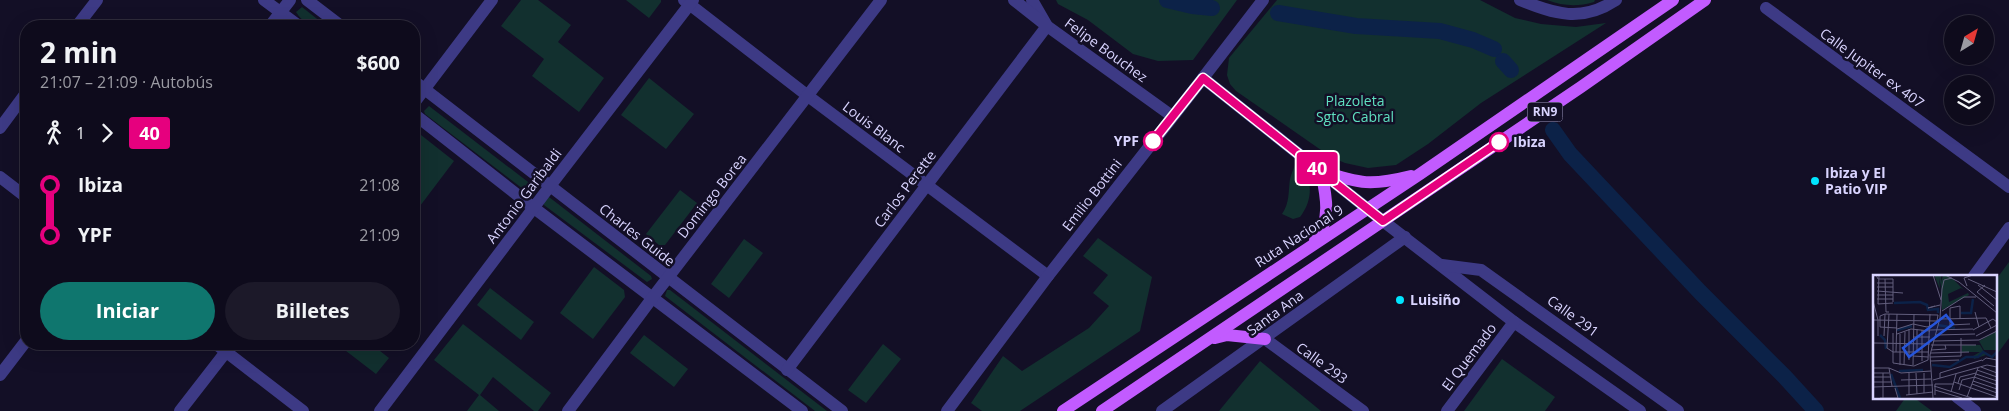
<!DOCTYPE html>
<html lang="es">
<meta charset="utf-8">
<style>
body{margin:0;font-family:"Open Sans",sans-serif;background:#1c1929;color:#f1f3f6;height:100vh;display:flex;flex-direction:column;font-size:19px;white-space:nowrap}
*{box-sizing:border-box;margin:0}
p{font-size:16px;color:#9b9ba3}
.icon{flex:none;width:28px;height:28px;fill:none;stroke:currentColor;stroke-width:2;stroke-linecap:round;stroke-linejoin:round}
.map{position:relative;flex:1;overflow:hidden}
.details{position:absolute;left:20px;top:20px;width:400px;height:330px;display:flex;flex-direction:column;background:#0e0b1c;border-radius:20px;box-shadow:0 5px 20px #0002,0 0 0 1px #2e2b3b}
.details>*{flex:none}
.badge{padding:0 10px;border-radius:4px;font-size:18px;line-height:32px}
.needle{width:32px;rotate:37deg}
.buttons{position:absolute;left:1944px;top:15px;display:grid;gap:10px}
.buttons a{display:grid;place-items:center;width:50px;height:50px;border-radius:50%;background:#0e0b1c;box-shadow:0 5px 20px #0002,0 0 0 1px #2e2b3b;font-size:25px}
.map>.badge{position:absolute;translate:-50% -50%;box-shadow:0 0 0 2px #fff}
.legs{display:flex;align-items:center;gap:8px;height:55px;padding:0 20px;font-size:16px}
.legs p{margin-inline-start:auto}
.head{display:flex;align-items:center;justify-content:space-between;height:85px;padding:0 20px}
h1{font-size:28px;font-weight:700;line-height:38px}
.cta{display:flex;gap:10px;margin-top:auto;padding:10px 20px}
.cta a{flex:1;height:58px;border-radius:30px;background:#0f766e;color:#fff;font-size:20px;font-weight:700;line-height:58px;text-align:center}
.cta a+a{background:#1c1929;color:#f1f3f6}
ul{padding:0 20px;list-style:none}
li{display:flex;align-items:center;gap:18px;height:50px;font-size:19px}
li i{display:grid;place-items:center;width:8px;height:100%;margin:0 6px;background:currentColor}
li i::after{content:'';width:12px;height:12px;margin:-6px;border:4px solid;border-radius:50%;background:#0e0b1c}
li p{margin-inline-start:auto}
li:first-child i{background:linear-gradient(#0000 50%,currentColor 0)}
li:last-child i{background:linear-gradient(currentColor 50%,#0000 0)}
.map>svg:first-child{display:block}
.green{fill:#12302f}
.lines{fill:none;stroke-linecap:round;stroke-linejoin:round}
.canal{stroke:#0c2248;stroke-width:16}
.minor{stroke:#3d3a85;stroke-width:12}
.tertiary{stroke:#3d3a85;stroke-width:12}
.primary{stroke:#c25bff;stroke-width:12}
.line-1-casing{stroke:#fff;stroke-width:11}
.line-1{stroke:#e6007e;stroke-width:8}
.stop-1-dot{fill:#fff;stroke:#e6007e;stroke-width:2.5}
.poi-dot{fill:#00e5ff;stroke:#130f26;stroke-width:2}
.labels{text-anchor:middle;stroke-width:5;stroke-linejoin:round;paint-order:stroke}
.shield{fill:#130f26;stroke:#9e99be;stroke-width:1}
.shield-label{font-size:12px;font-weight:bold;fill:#d9d4ff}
.street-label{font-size:14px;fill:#d9d4ff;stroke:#130f26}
.park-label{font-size:14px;fill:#5fe0c0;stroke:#130f26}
.stop-label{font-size:14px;font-weight:bold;fill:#d9d4ff;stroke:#130f26;text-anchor:end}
.poi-label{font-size:14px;font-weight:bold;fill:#d9d4ff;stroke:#130f26;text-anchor:start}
.inset-river{fill:none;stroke:#0c2248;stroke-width:2.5}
.inset-road{fill:none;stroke:#625e7d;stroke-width:1}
.view{fill:#2655da;fill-opacity:0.15;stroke:#2655da;stroke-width:2.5}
.inset-edge{fill:none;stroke:#d9d4ff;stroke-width:2.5}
</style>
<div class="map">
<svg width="2009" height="411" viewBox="0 0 2009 411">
<rect width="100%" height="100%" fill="#130f26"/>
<!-- green -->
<g class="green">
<path d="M521,0H538L571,25L558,42L604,78L579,112L532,76L544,59L501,26Z"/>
<path d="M626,0H661V2L649,18Z"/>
<path d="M1056,0H1237L1193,60L1158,61L1133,54L1088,20L1058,4Z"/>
<path d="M1277,0H1480L1515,18L1541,24L1576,27L1606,23L1481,103L1428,144L1396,165L1368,168L1345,163L1331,157L1236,91L1230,84L1227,75L1229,58Z"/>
<path d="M1547,0H1595L1594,2C1577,7 1563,6 1547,0Z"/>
<path d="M302,7L326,26C313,26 303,24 296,12Z"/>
<path d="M649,78L694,114L666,149L621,115Z"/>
<path d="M429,106L532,185L533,188L527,192L425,114L424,111Z"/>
<path d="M421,135L454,161L420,206L414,200V139Z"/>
<path d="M1295,164C1315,176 1313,201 1300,217L1293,219L1282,214C1290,202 1288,193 1290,179C1291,174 1294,169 1295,164Z"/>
<path d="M680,190L697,203L665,245H659L646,234Z"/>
<path d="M549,197L651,276L652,279L647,282L544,205L543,202Z"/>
<path d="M1098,238L1152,277L1140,331L1020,411H982L971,403L1003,356L1022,371L1089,328L1109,306L1093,293L1108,275L1083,256Z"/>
<path d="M744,239L763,253L729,298L711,284Z"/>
<path d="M2009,262V338L1995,357V281Z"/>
<path d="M594,267L624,290L625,297L593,339L560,313Z"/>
<path d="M490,288L534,322L521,340L477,305Z"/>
<path d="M667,290H670L827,411H815L665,296Z"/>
<path d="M463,324L551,393L538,411H534L493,377L480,395L499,411H467L479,395L434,360Z"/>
<path d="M644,335L688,369L674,387L630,353Z"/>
<path d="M337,344H371L389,358L376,374Z"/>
<path d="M883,344L901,359L866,403L848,390Z"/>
<path d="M1502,359L1555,397L1545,411H1464Z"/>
<path d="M1260,361L1321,411H1219Z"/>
<path d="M1906,397H1913L1932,411H1896Z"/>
</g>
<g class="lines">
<!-- canal -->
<g class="canal">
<path d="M1167,0L1192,6L1212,8"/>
<path d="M1278,13L1356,26L1440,31L1473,40L1494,49"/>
<path d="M1503,61L1511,70"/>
<path d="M1553,130L1570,154L1700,292L1784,376L1816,411"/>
</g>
<!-- minor -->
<g class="minor">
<path d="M264,0L299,26"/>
<path d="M307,0L341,26"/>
<path d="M684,0L808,96L1048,276"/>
<path d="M1032,0L1047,26L1172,116"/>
<path d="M1766,8L2009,187"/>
<path d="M77,26L97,0"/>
<path d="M270,26L290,0"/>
<path d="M414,81L842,411"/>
<path d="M414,103L492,0"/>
<path d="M414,114L534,208L802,411"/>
<path d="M0,128L26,93"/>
<path d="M0,177L26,197"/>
<path d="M1383,221L1514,322L1640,411"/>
<path d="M1442,265L1481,270L1678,411"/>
<path d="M1974,276L2009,228"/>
<path d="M1265,339L1363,411"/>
<path d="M216,344L303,411"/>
<path d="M787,370L1047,26L1014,0"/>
<path d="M0,375L26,341"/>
<path d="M1957,397L1975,411"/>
<path d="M180,411L232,344"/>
<path d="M380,411L550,186L693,0"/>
<path d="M568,411L653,297L881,0"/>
<path d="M947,411L1048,276L1203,78"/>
<path d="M1162,411L1405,237"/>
<path d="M1447,411L1514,322"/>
</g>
<!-- tertiary -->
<g class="tertiary">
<path d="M1263,0L1203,78L1383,221"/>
<path d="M1520,0C1555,14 1581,23 1616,0"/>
</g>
<!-- primary -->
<g class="primary">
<path d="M1315,240C1332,220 1326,195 1321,171C1361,184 1371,186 1411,176"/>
<path d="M1215,338L1227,335L1265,339"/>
<path d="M1063,411L1420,174L1673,0"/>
<path d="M1102,411L1581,87L1705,0"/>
</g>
</g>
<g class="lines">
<!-- line-1 casing -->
<g class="line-1-casing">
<path id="line-1" d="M1153,141L1203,78L1383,221L1499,142"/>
</g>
<!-- line-1 -->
<use href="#line-1" class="line-1"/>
</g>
<!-- markers -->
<g class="stop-1-dot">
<circle cx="1153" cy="141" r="9"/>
<circle cx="1499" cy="142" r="9"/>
</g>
<g class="poi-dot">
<circle cx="1815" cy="181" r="5"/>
<circle cx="1400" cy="300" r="5"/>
</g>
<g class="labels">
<!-- shield labels -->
<rect class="shield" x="1527.5" y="102.5" width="35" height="19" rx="4"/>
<g class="shield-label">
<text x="1545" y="116">RN9</text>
</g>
<!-- street labels -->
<g class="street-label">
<text transform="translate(1106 50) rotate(36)" y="5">Felipe Bouchez</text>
<text transform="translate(1872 68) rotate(36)" y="5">Calle Jupiter ex 407</text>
<text transform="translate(874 127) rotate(37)" y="5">Louis Blanc</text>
<text transform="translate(905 189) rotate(-53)" y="5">Carlos Perette</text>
<text transform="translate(1092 195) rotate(-52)" y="5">Emilio Bottini</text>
<text transform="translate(524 196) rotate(-53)" y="5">Antonio Garibaldi</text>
<text transform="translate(712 196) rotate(-52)" y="5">Domingo Borea</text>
<text transform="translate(637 235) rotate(38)" y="5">Charles Guide</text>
<text transform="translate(1299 236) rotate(-33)" y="5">Ruta Nacional 9</text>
<text transform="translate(1275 313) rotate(-36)" y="5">Santa Ana</text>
<text transform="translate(1573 316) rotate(36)" y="5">Calle 291</text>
<text transform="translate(1469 357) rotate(-53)" y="5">El Quemado</text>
<text transform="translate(1322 363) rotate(36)" y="5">Calle 293</text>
</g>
<!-- park labels -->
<g class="park-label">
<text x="1355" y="106">Plazoleta<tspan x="1355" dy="16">Sgto. Cabral</tspan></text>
</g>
<!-- stop labels -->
<g class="stop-label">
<text x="1139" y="146">YPF</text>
<text x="1513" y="147" text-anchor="start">Ibiza</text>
</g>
<!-- poi labels -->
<g class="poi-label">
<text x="1825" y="178">Ibiza y El<tspan x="1825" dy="16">Patio VIP</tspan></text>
<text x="1410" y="305">Luisiño</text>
</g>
</g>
<!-- overview -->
<g transform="translate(1873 275)">
<rect width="124" height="124" fill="#130f26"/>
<path d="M61,0H68V7L70,0L79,3L91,15L88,13L75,19L76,27L95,18L96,20L69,35L68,11L66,3L67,14ZM124,56V75H111L106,66ZM89,70H107L113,80L101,84L100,81L107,77H89Z" fill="#12302f"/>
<path class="inset-river" d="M21,28L47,27L54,30L55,35L65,34V38M88,38H98L100,24M65,50L82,53M24,55L39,51M7,60L12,65L13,74M59,90L77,92L93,82H105L110,77L119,82L124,77M26,96L50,95M18,99L27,123"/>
<path class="inset-road" d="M3,0L5,4H20V27M6,0L5,29L20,28M60,0L68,25M72,0L86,7L124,38M12,4L13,37H16M95,4L124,17M4,8H20M105,10L124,25M112,10L104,17L121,31M94,11L91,3L100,0M4,12H20M69,14L71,5L79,3M4,16L30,18M4,20H20M4,24H20M0,26L5,45M62,31L55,33L67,30M0,32V60M69,36L91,22H103M102,37L106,52M12,39L7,41V52L24,53M16,39L14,73L20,77H56M68,44L113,43L118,53M87,44V31L77,33V50L97,49M0,45L64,46L65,40L12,39M5,45V61M24,54L40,49L54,52L64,48M44,54V77M57,55L100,54M100,55L120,44L124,47M20,58V88L41,91L55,85L57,39M24,59L38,54L57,56M63,60L102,59M11,61L12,39M103,61L124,50M40,62H57M60,66L106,65L124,56M0,68L57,69M58,70H103M58,75L73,74L72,70M23,77L24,39M58,78L96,77M40,81L55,82M57,82L88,81V63M36,85V54M49,86V55M58,86L86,85M109,86L113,83L124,85M27,90V59M31,90L32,57M40,90L41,39M108,92L124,98M0,93H16L28,98L58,96M0,93V123M16,93L19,111M104,95L124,102M0,98H16M10,98V123M36,98V120M43,98L44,119M51,98V118M103,99L124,106M0,102H17M101,102L124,110M67,103V98L109,85M28,105L58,104M60,105L114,90L124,92M100,106L124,114M0,107H19M81,107L124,122M85,108L87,102L103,98M99,109L124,118M61,111L99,123M0,112L60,110M62,115L89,123M86,115L89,105L102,102M78,117L83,99M33,120L60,117M62,120V109H81M94,122L105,93M7,123H25L22,113M60,123L57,80L67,43L69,14"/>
<path class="view" d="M73,40L80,49L36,82L30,73Z"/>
<rect width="124" height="124" class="inset-edge"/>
</g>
</svg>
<div class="buttons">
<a><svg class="needle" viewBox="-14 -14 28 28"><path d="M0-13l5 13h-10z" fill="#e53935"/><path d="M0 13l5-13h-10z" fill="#9b9ba3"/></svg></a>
<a><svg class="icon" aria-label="layers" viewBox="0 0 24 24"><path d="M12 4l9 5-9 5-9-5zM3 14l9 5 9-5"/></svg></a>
</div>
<b class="badge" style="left:1317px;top:168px;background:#e6007e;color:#fff">40</b>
<section class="details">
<div class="head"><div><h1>2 min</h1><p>21:07 – 21:09 · Autobús</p></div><b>$600</b></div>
<div class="legs"><svg class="icon" aria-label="walk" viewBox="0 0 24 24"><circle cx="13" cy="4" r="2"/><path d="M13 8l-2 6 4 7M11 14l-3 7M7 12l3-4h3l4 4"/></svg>1<svg class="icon" aria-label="forward" viewBox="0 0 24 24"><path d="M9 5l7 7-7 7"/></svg><b class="badge" style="background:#e6007e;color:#fff">40</b></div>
<ul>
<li><i style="color:#e6007e"></i><b>Ibiza</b><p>21:08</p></li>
<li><i style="color:#e6007e"></i><b>YPF</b><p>21:09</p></li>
</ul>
<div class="cta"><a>Iniciar</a><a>Billetes</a></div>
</section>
</div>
